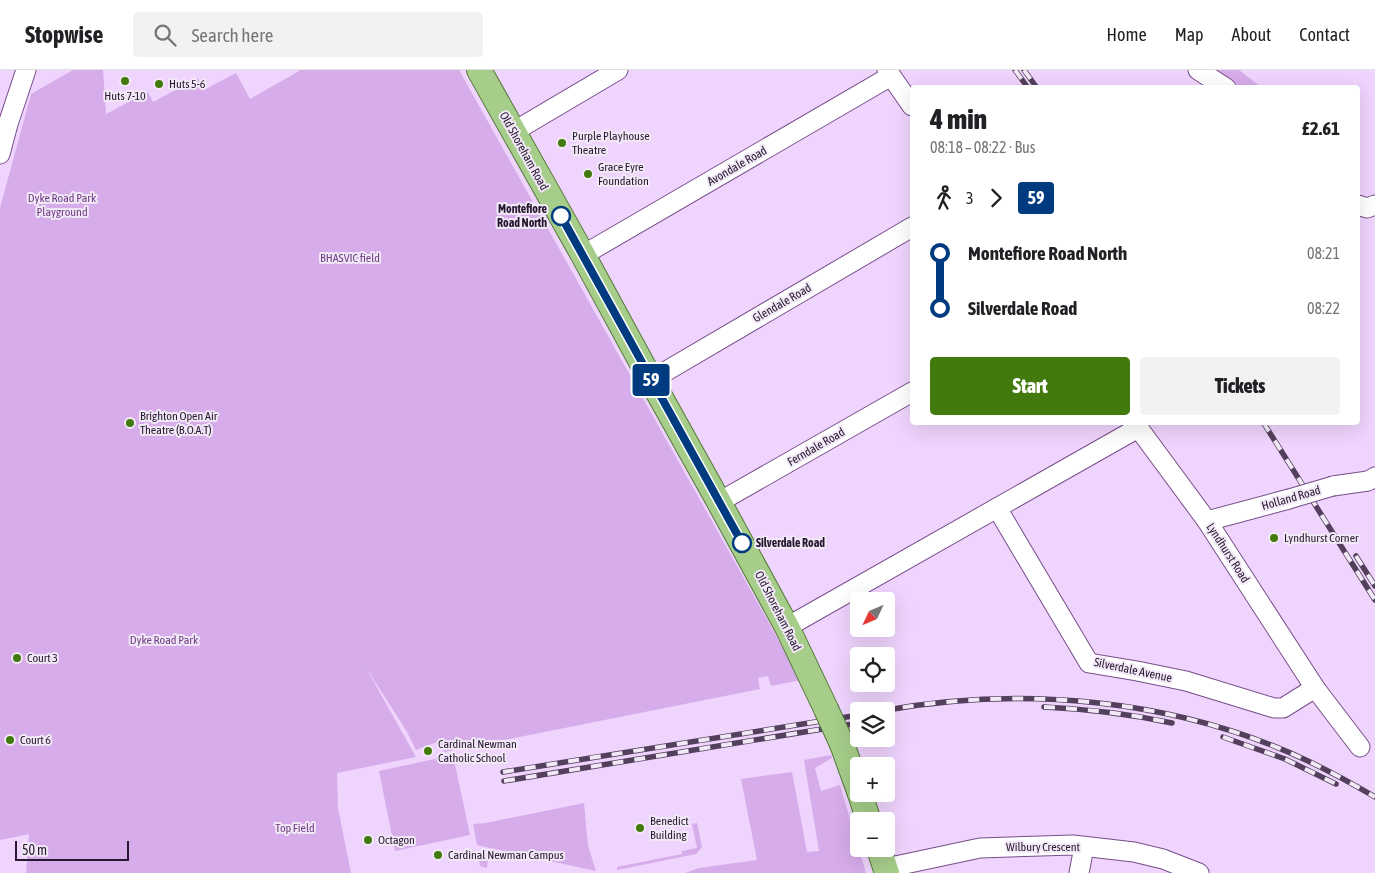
<!DOCTYPE html>
<meta charset="utf-8">
<style>
body{margin:0;font-family:"Asap Condensed",sans-serif;background:#f2f2f2;color:#202124;height:100vh;display:flex;flex-direction:column;font-size:19px;white-space:nowrap}
*{box-sizing:border-box;margin:0}
p{font-size:16px;color:#757577}
.icon{flex:none;width:28px;height:28px;fill:none;stroke:currentColor;stroke-width:2;stroke-linecap:round;stroke-linejoin:round}
.map{position:relative;flex:1;overflow:hidden}
.details{position:absolute;left:910px;top:15px;width:450px;height:340px;display:flex;flex-direction:column;background:#fff;border-radius:5px;box-shadow:0 5px 20px #0002}
.details>*{flex:none}
.badge{padding:0 10px;border-radius:4px;font-size:18px;line-height:32px}
.needle{width:32px;rotate:226deg}
.buttons{position:absolute;left:850px;top:522px;display:grid;gap:10px}
.buttons a{display:grid;place-items:center;width:45px;height:45px;border-radius:5px;background:#fff;box-shadow:0 5px 20px #0002;font-size:25px}
.scale{position:absolute;left:15px;bottom:12px;width:114px;box-sizing:border-box;padding-left:5px;border:2px solid #281730;border-top:0;font-size:14px;line-height:18px;white-space:nowrap;color:#281730;-webkit-text-stroke:4px #f2e9f7;paint-order:stroke}
.map>.badge{position:absolute;translate:-50% -50%;box-shadow:0 0 0 2px #fff}
.legs{display:flex;align-items:center;gap:8px;height:55px;padding:0 20px;font-size:16px}
.legs p{margin-inline-start:auto}
.overview{display:flex;align-items:center;justify-content:space-between;height:85px;padding:0 20px}
h1{font-size:28px;font-weight:800;line-height:38px}
.cta{display:flex;gap:10px;margin-top:auto;padding:10px 20px}
.cta a{flex:1;height:58px;border-radius:5px;background:#427a0e;color:#fff;font-size:20px;font-weight:800;line-height:58px;text-align:center}
.cta a+a{background:#f2f2f2;color:#202124}
ul{padding:0 20px;list-style:none}
li{display:flex;align-items:center;gap:18px;height:55px;font-size:19px}
li i{display:grid;place-items:center;width:8px;height:100%;margin:0 6px;background:currentColor}
li i::after{content:'';width:12px;height:12px;margin:-6px;border:4px solid;border-radius:50%;background:#fff}
li p{margin-inline-start:auto}
li:first-child i{background:linear-gradient(#0000 50%,currentColor 0)}
li:last-child i{background:linear-gradient(currentColor 50%,#0000 0)}
header{display:flex;align-items:center;gap:30px;box-sizing:border-box;height:70px;padding:0 25px;background:#fff;border-bottom:1px solid #e0e0e0}
header strong{font-size:24px}
nav{display:flex;gap:28px;margin-inline-start:auto;font-size:18px}
.search{width:350px;height:45px;background:#f2f2f2;display:flex;align-items:center;gap:12px;box-sizing:border-box;padding:0 18px;border-radius:5px;color:#757577;font-size:19px}
.map>svg:first-child{display:block}
.green{fill:#d6acea}
.lines{fill:none;stroke-linecap:round;stroke-linejoin:round}
.minor-casing{stroke:#774e8a;stroke-width:21}
.major-casing{stroke:#547838;stroke-width:26}
.minor{stroke:#fff;stroke-width:19}
.major{stroke:#a6cd8a;stroke-width:24}
.rail-casing{stroke:#53405c;stroke-width:5.5}
.rail{stroke:#f2e9f7;stroke-width:4;stroke-dasharray:11;stroke-linecap:butt}
.minor-bridge-casing{stroke:#774e8a;stroke-width:21;stroke-linecap:butt}
.major-bridge-casing{stroke:#547838;stroke-width:26;stroke-linecap:butt}
.minor-bridge{stroke:#fff;stroke-width:19}
.major-bridge{stroke:#a6cd8a;stroke-width:24}
.line-1-casing{stroke:#fff;stroke-width:11}
.line-1{stroke:#003b80;stroke-width:8}
.poi-dot{fill:#427a0e;stroke:#f2e9f7;stroke-width:2}
.stop-1-dot{fill:#fff;stroke:#003b80;stroke-width:2.5}
.labels{text-anchor:middle;stroke-width:4;stroke-linejoin:round;paint-order:stroke}
.poi-label{font-size:12px;fill:#281730;stroke:#f2e9f7;text-anchor:start}
.street-label{font-size:12px;fill:#281730;stroke:#f2e9f7}
.park-label{font-size:12px;fill:#6e3b84;stroke:#f2e9f7}
.stop-label{font-size:12px;font-weight:bold;fill:#281730;stroke:#f2e9f7;text-anchor:end}
</style>
<header>
<strong>Stopwise</strong>
<div class="search"><svg class="icon" aria-label="search" viewBox="0 0 24 24"><circle cx="10" cy="10" r="6"/><path d="M15 15l6 6"/></svg>Search here</div>
<nav><a>Home</a><a>Map</a><a>About</a><a>Contact</a></nav>
</header>
<div class="map">
<svg width="1375" height="803" viewBox="0 0 1375 803">
<rect width="100%" height="100%" fill="#efd4fd"/>
<!-- green -->
<g class="green">
<path d="M73,0H103L106,44L148,22L153,32L198,8L204,20L236,3L250,29L301,0H459L801,610L771,616L768,606L758,608L760,619L444,682L440,671L416,680L406,660L365,596L416,687L337,703L338,738L351,803H26L29,764L0,770V138L31,24Z"/>
<path d="M1207,0H1239L1261,17H1235Z"/>
<path d="M453,685L470,765L395,781L379,701Z"/>
<path d="M831,685L832,688L815,698L821,721L840,715L866,803H685L699,798L757,790L741,709L792,702L807,782L819,781L804,690Z"/>
<path d="M584,733L588,776L596,801L477,775L473,754L486,753Z"/>
<path d="M697,753L702,777L696,784L617,800V797L682,784V781L697,778L692,754Z"/>
<path d="M478,781L489,783L487,798L480,796Z"/>
</g>
<g class="lines">
<!-- minor casing -->
<g class="minor-casing">
<g id="minor">
<path d="M887,0L912,36"/>
<path d="M1198,0L1226,18"/>
<path d="M513,62L618,0"/>
<path d="M0,84L8,54L26,0"/>
<path d="M1358,135L1367,138L1375,135"/>
<path d="M583,185L891,6"/>
<path d="M651,310L912,157"/>
<path d="M1134,352L1207,451L1315,618L1360,677"/>
<path d="M1333,416L1368,411L1375,407"/>
<path d="M719,432L912,322"/>
<path d="M997,438L1089,593L1137,601L1186,611L1274,638H1283L1315,618"/>
<path d="M1207,451L1289,429"/>
<path d="M787,557L1138,358"/>
<path d="M886,798L980,778L1073,775L1134,782L1163,789L1199,803"/>
<path d="M1079,803L1084,777"/>
</g>
</g>
<!-- major casing -->
<g class="major-casing">
<g id="major">
<path d="M479,0L583,185L651,310L719,432L787,557L826,639"/>
<path d="M842,674L859,721"/>
<path d="M860,724L869,751"/>
<path d="M879,779L887,803"/>
</g>
</g>
<!-- minor -->
<use href="#minor" class="minor"/>
<!-- major -->
<use href="#major" class="major"/>
<!-- rail casing -->
<g class="rail-casing">
<g id="rail">
<path d="M1015,0L1028,18"/>
<path d="M1024,0L1037,18"/>
<path d="M1263,352L1375,530"/>
<path d="M1356,486L1375,516"/>
<path d="M1044,637C1087,639 1130,644 1172,653"/>
<path d="M881,641C1023,615 1177,629 1308,691C1331,702 1353,714 1375,727"/>
<path d="M1223,667L1285,689L1336,714"/>
<path d="M503,702L859,645"/>
<path d="M504,711L859,653"/>
</g>
</g>
<!-- rail -->
<use href="#rail" class="rail"/>
<!-- minor-bridge casing -->
<g class="minor-bridge-casing">
<path id="minor-bridge" d="M1289,429L1333,416"/>
</g>
<!-- major-bridge casing -->
<g class="major-bridge-casing">
<path id="major-bridge" d="M826,639L842,674"/>
</g>
<!-- minor-bridge -->
<use href="#minor-bridge" class="minor-bridge"/>
<!-- major-bridge -->
<use href="#major-bridge" class="major-bridge"/>
</g>
<g class="lines">
<!-- line-1 casing -->
<g class="line-1-casing">
<path id="line-1" d="M561,146L742,473"/>
</g>
<!-- line-1 -->
<use href="#line-1" class="line-1"/>
</g>
<!-- markers -->
<g class="poi-dot">
<circle cx="125" cy="11" r="5"/>
<circle cx="159" cy="14" r="5"/>
<circle cx="562" cy="73" r="5"/>
<circle cx="588" cy="104" r="5"/>
<circle cx="130" cy="353" r="5"/>
<circle cx="1274" cy="468" r="5"/>
<circle cx="17" cy="588" r="5"/>
<circle cx="10" cy="670" r="5"/>
<circle cx="428" cy="681" r="5"/>
<circle cx="640" cy="758" r="5"/>
<circle cx="368" cy="770" r="5"/>
<circle cx="438" cy="785" r="5"/>
</g>
<g class="stop-1-dot">
<circle cx="561" cy="146" r="9"/>
<circle cx="742" cy="473" r="9"/>
</g>
<g class="labels">
<!-- poi labels -->
<g class="poi-label">
<text x="169" y="18">Huts 5-6</text>
<text x="125" y="30" text-anchor="middle">Huts 7-10</text>
<text x="572" y="70">Purple Playhouse<tspan x="572" dy="14">Theatre</tspan></text>
<text x="598" y="101">Grace Eyre<tspan x="598" dy="14">Foundation</tspan></text>
<text x="140" y="350">Brighton Open Air<tspan x="140" dy="14">Theatre (B.O.A.T)</tspan></text>
<text x="1284" y="472">Lyndhurst Corner</text>
<text x="27" y="592">Court 3</text>
<text x="20" y="674">Court 6</text>
<text x="438" y="678">Cardinal Newman<tspan x="438" dy="14">Catholic School</tspan></text>
<text x="650" y="755">Benedict<tspan x="650" dy="14">Building</tspan></text>
<text x="378" y="774">Octagon</text>
<text x="448" y="789">Cardinal Newman Campus</text>
</g>
<!-- street labels -->
<g class="street-label">
<text transform="translate(524 81) rotate(61)" y="4">Old Shoreham Road</text>
<text transform="translate(737 96) rotate(-30)" y="4">Avondale Road</text>
<text transform="translate(782 233) rotate(-30)" y="4">Glendale Road</text>
<text transform="translate(816 377) rotate(-30)" y="4">Ferndale Road</text>
<text transform="translate(1291 428) rotate(-16)" y="4">Holland Road</text>
<text transform="translate(1228 483) rotate(57)" y="4">Lyndhurst Road</text>
<text transform="translate(778 541) rotate(63)" y="4">Old Shoreham Road</text>
<text transform="translate(1133 600) rotate(12)" y="4">Silverdale Avenue</text>
<text x="1043" y="781">Wilbury Crescent</text>
</g>
<!-- park labels -->
<g class="park-label">
<text x="62" y="132">Dyke Road Park<tspan x="62" dy="14">Playground</tspan></text>
<text x="350" y="192">BHASVIC field</text>
<text x="164" y="574">Dyke Road Park</text>
<text x="295" y="762">Top Field</text>
</g>
<!-- stop labels -->
<g class="stop-label">
<text x="547" y="143">Montefiore<tspan x="547" dy="14">Road North</tspan></text>
<text x="756" y="477" text-anchor="start">Silverdale Road</text>
</g>
</g>
</svg>
<div class="buttons">
<a><svg class="needle" viewBox="-14 -14 28 28"><path d="M0-13l5 13h-10z" fill="#e53935"/><path d="M0 13l5-13h-10z" fill="#757577"/></svg></a>
<a><svg class="icon" aria-label="locate" viewBox="0 0 24 24"><circle cx="12" cy="12" r="6"/><path d="M12 2v4M12 18v4M2 12h4M18 12h4"/></svg></a>
<a><svg class="icon" aria-label="layers" viewBox="0 0 24 24"><path d="M12 4l9 5-9 5-9-5zM3 14l9 5 9-5"/></svg></a>
<a>+</a>
<a>−</a>
</div>
<div class="scale">50 m</div>
<b class="badge" style="left:651px;top:310px;background:#003b80;color:#fff">59</b>
<section class="details">
<div class="overview"><div><h1>4 min</h1><p>08:18 – 08:22 · Bus</p></div><b>£2.61</b></div>
<div class="legs"><svg class="icon" aria-label="walk" viewBox="0 0 24 24"><circle cx="13" cy="4" r="2"/><path d="M13 8l-2 6 4 7M11 14l-3 7M7 12l3-4h3l4 4"/></svg>3<svg class="icon" aria-label="forward" viewBox="0 0 24 24"><path d="M9 5l7 7-7 7"/></svg><b class="badge" style="background:#003b80;color:#fff">59</b></div>
<ul>
<li><i style="color:#003b80"></i><b>Montefiore Road North</b><p>08:21</p></li>
<li><i style="color:#003b80"></i><b>Silverdale Road</b><p>08:22</p></li>
</ul>
<div class="cta"><a>Start</a><a>Tickets</a></div>
</section>
</div>
